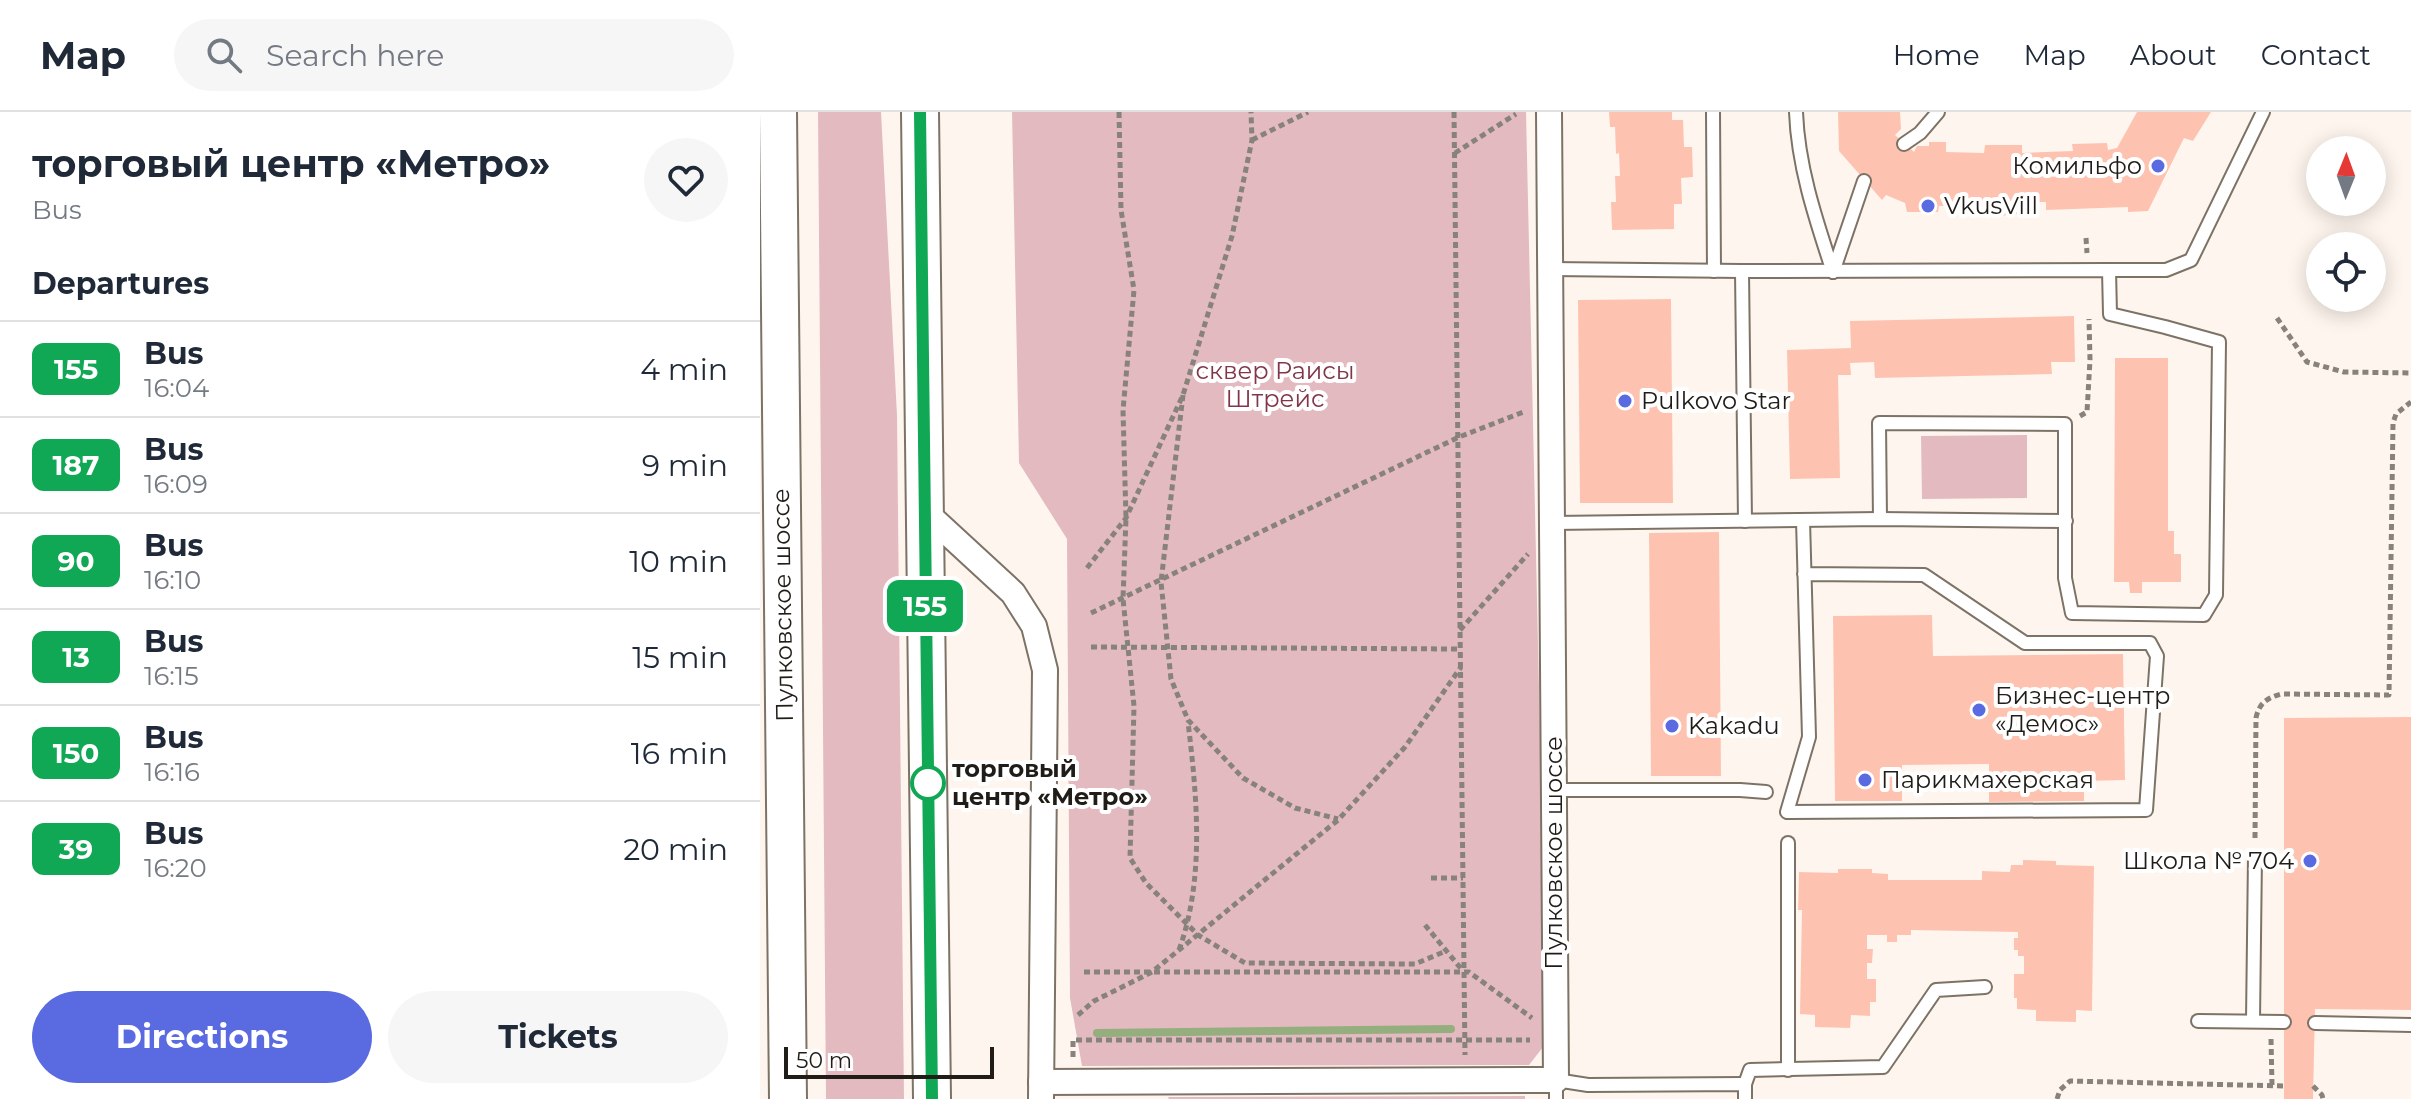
<!DOCTYPE html>
<meta charset="utf-8">
<style>
body{margin:0;font-family:Montserrat,sans-serif;background:#f6f6f7;color:#1f2937;height:100vh;display:flex;flex-direction:column;font-size:30px;white-space:nowrap}
*{box-sizing:border-box;margin:0}
p{font-size:26px;color:#747a83}
.icon{flex:none;width:44px;height:44px;fill:none;stroke:currentColor;stroke-width:2;stroke-linecap:round;stroke-linejoin:round}
.map{position:relative;flex:1;overflow:hidden}
.details{display:flex;flex-direction:column;background:#fff;width:760px}
.details>*{flex:none}
.badge{padding:0 16px;border-radius:12px;font-size:28px;line-height:52px}
.needle{width:52px;rotate:1deg}
.buttons{position:absolute;left:1546px;top:24px;display:grid;gap:16px}
.buttons a{display:grid;place-items:center;width:80px;height:80px;border-radius:50%;background:#fff;box-shadow:0 4px 20px #0003;font-size:40px}
.scale{position:absolute;left:24px;bottom:20px;width:210px;box-sizing:border-box;padding-left:8px;border:4px solid #201c17;border-top:0;font-size:22px;line-height:28px;white-space:nowrap;color:#201c17;-webkit-text-stroke:6px #fff;paint-order:stroke}
.map>.badge{position:absolute;translate:-50% -50%;box-shadow:0 0 0 4px #fff}
h2{padding:0 32px;font-size:30px;line-height:72px}
.round{display:grid;place-items:center;flex:none;width:84px;height:84px;border-radius:42px;background:#f6f6f7}
.head{display:flex;align-items:center;justify-content:space-between;height:136px;padding:0 32px}
h1{font-size:38px;font-weight:700;line-height:60px}
.primary-button{display:flex;gap:16px;margin-top:auto;padding:16px 32px}
.primary-button a{flex:1;height:92px;border-radius:48px;background:#5a6ae1;color:#fff;font-size:32px;font-weight:700;line-height:92px;text-align:center}
.primary-button a+a{background:#f6f6f7;color:#1f2937}
ul{padding:0;list-style:none}
li{display:flex;align-items:center;gap:24px;height:96px;padding:0 32px;border-top:2px solid #e0e1e3}
li div{flex:1}
li b{display:block;font-size:30px}
li em{font-style:normal}
li .badge{min-width:88px;font-weight:700;text-align:center}
header{display:flex;align-items:center;gap:48px;box-sizing:border-box;height:112px;padding:0 40px;background:#fff;border-bottom:2px solid #e0e1e3}
header strong{font-size:38px}
nav{display:flex;gap:44px;margin-inline-start:auto;font-size:28px}
.search{width:560px;height:72px;background:#f6f6f7;display:flex;align-items:center;gap:20px;box-sizing:border-box;padding:0 28px;border-radius:44px;color:#747a83;font-size:30px}
main{display:flex;flex:1;min-height:0}
.map>svg:first-child{display:block}
.green{fill:#e4bac1}
.lines{fill:none;stroke-linecap:round;stroke-linejoin:round}
.stream{stroke:#94ae7e;stroke-width:8}
.building{fill:#fec3b0}
.lane-casing{stroke:#7d7266;stroke-width:16}
.street-casing{stroke:#7d7266;stroke-width:28}
.primary-casing{stroke:#7d7266;stroke-width:40}
.path{stroke:#88827c;stroke-width:5;stroke-dasharray:6 4;stroke-linecap:butt}
.lane{stroke:#fff;stroke-width:12}
.street{stroke:#fff;stroke-width:24}
.primary{stroke:#fff;stroke-width:36}
.line-casing{stroke:#fff;stroke-width:18}
.line{stroke:#10a855;stroke-width:12}
.poi-dot{fill:#5a6ae1;stroke:#fff;stroke-width:3}
.stop-dot{fill:#fff;stroke:#10a855;stroke-width:4}
.labels{text-anchor:middle;stroke-width:8;stroke-linejoin:round;paint-order:stroke}
.poi-label{font-size:24px;fill:#201c17;stroke:#fff;text-anchor:start}
.park-label{font-size:24px;fill:#813749;stroke:#fff}
.street-label{font-size:24px;fill:#201c17;stroke:#fff}
.stop-label{font-size:24px;font-weight:bold;fill:#201c17;stroke:#fff;text-anchor:start}
</style>
<header>
<strong>Map</strong>
<div class="search"><svg class="icon" aria-label="search" viewBox="0 0 24 24"><circle cx="10" cy="10" r="6"/><path d="M15 15l6 6"/></svg>Search here</div>
<nav><a>Home</a><a>Map</a><a>About</a><a>Contact</a></nav>
</header>
<main>
<section class="details">
<div class="head"><div><h1>торговый центр «Метро»</h1><p>Bus</p></div><a class="round"><svg class="icon" aria-label="heart" viewBox="0 0 24 24"><path d="M12 20l-8-8c-3-5 5-10 8-4 3-6 11-1 8 4z"/></svg></a></div>
<h2>Departures</h2>
<ul>
<li><span class="badge" style="background:#10a855;color:#fff">155</span><div><b>Bus</b><p>16:04</p></div><em>4 min</em></li>
<li><span class="badge" style="background:#10a855;color:#fff">187</span><div><b>Bus</b><p>16:09</p></div><em>9 min</em></li>
<li><span class="badge" style="background:#10a855;color:#fff">90</span><div><b>Bus</b><p>16:10</p></div><em>10 min</em></li>
<li><span class="badge" style="background:#10a855;color:#fff">13</span><div><b>Bus</b><p>16:15</p></div><em>15 min</em></li>
<li><span class="badge" style="background:#10a855;color:#fff">150</span><div><b>Bus</b><p>16:16</p></div><em>16 min</em></li>
<li><span class="badge" style="background:#10a855;color:#fff">39</span><div><b>Bus</b><p>16:20</p></div><em>20 min</em></li>
</ul>
<div class="primary-button"><a>Directions</a><a>Tickets</a></div>
</section>
<div class="map">
<svg width="1651" height="987" viewBox="0 0 1651 987">
<rect width="100%" height="100%" fill="#fef6ee"/>
<!-- green -->
<g class="green">
<path d="M58,0H121L137,303L144,987H66Z"/>
<path d="M252,0H766L787,930L769,953L322,954L310,886L307,427L259,351Z"/>
<path d="M1267,323V386L1162,387L1161,324Z"/>
<path d="M765,984V987H409L408,985Z"/>
</g>
<g class="lines">
<!-- stream -->
<path class="stream" d="M337,921L691,917"/>
</g>
<!-- building -->
<g class="building">
<path d="M849,0H912V8H923L924,35H932L933,65L921,66L922,92H914V117L852,118L851,90H856L855,64H860L859,41L856,42L855,15H850Z"/>
<path d="M1078,0H1140L1141,17L1135,23L1154,40L1157,34H1169V30H1186V40L1224,41L1225,33H1262V41L1313,39L1312,32L1347,31L1348,38L1357,36L1377,0H1451L1433,29L1424,26L1388,99L1368,100V95L1286,98V90H1274L1273,100L1239,104L1222,102L1221,93L1179,94L1178,100H1147L1145,91L1126,83L1122,88L1079,39Z"/>
<path d="M911,187L913,391H820L818,188Z"/>
<path d="M1314,204L1315,250H1291L1292,262L1115,266L1114,250L1090,251L1091,263H1078L1080,366L1030,367L1027,238L1091,236L1090,209Z"/>
<path d="M1355,246H1408V419H1414V442H1421V470H1382V481H1370L1369,470H1354Z"/>
<path d="M959,420L961,664H891L889,421Z"/>
<path d="M1172,503L1173,544L1363,542L1365,668L1324,669V689L1229,690V652L1142,653V689H1075L1073,504Z"/>
<path d="M1651,605V898L1555,897L1553,987H1524V606Z"/>
<path d="M1263,748L1296,749V753L1334,754L1332,899L1316,898V910L1276,909V898L1257,897V886H1254V862H1264V844H1258V838H1254V826H1258V820L1151,818V823H1137V830H1127V823H1107V837H1113L1112,851H1107V867H1116V890H1110V904L1091,903L1090,916L1055,915V903L1040,902L1042,798H1038L1039,760L1078,761V757H1112V761L1128,762V768H1222V759L1250,760L1251,753H1263Z"/>
</g>
<g class="lines">
<!-- lane casing -->
<g class="lane-casing">
<g id="lane">
<path d="M953,0L954,159"/>
<path d="M1036,0C1038,55 1056,108 1073,160"/>
<path d="M1144,32L1160,21L1178,0"/>
<path d="M790,157L982,159L1349,158L1350,202L1405,215L1459,230L1456,483L1444,503L1312,501L1305,466V312L1119,311L1120,407"/>
<path d="M1349,158H1406L1431,148L1503,0"/>
<path d="M982,159L985,409"/>
<path d="M1073,160L1104,69"/>
<path d="M1043,408L1049,625L1027,700L1386,698L1397,544L1390,531H1265L1164,463L1044,462"/>
<path d="M792,411L1120,407L1306,409"/>
<path d="M794,678H980L1006,680"/>
<path d="M1438,909L1524,910"/>
<path d="M1493,909L1495,744"/>
<path d="M1555,911L1651,913"/>
<path d="M1028,958V731"/>
<path d="M985,972L990,958L1123,955L1176,878L1225,875"/>
<path d="M796,987V968L828,973L985,972V987"/>
</g>
</g>
<!-- street casing -->
<g class="street-casing">
<g id="street">
<path d="M164,399L253,481L274,514L285,558L281,987"/>
<path d="M281,970L796,968L789,0"/>
</g>
</g>
<!-- primary casing -->
<g class="primary-casing">
<g id="primary">
<path d="M18,0L28,987"/>
<path d="M160,0L172,987"/>
</g>
</g>
<!-- path -->
<g class="path">
<path d="M359,0L361,98L374,178L363,298L366,406L363,487L374,594L370,746L386,771L438,823L485,851L655,852L686,839"/>
<path d="M694,0L705,943"/>
<path d="M492,28L548,0"/>
<path d="M695,41L756,2"/>
<path d="M1326,126L1327,141"/>
<path d="M1517,206L1547,250L1584,260L1651,261"/>
<path d="M423,283L401,470L411,567L428,608L483,666L535,696L578,707"/>
<path d="M1320,304L1327,300L1330,248L1329,207"/>
<path d="M327,456L366,406L423,283L472,124L492,28L491,0"/>
<path d="M331,501L699,325L766,299"/>
<path d="M700,518L768,442"/>
<path d="M331,535L700,537"/>
<path d="M1495,726L1496,606C1499,591 1507,586 1521,582L1629,583L1633,311L1636,302L1651,290"/>
<path d="M671,766H703"/>
<path d="M665,813L703,859"/>
<path d="M419,838C445,766 437,685 428,610"/>
<path d="M324,860H709L772,906"/>
<path d="M318,903L334,889L392,860L578,708L645,635L701,555"/>
<path d="M1511,927L1512,973"/>
<path d="M313,945V928H770"/>
<path d="M1553,974L1562,983L1563,987"/>
<path d="M1297,987L1300,978L1310,969L1524,974"/>
</g>
<!-- lane -->
<use href="#lane" class="lane"/>
<!-- street -->
<use href="#street" class="street"/>
<!-- primary -->
<use href="#primary" class="primary"/>
</g>
<g class="lines">
<!-- line casing -->
<g class="line-casing">
<path id="line" d="M160,0L172,987"/>
</g>
<!-- line -->
<use href="#line" class="line"/>
</g>
<!-- markers -->
<g class="poi-dot">
<circle cx="1398" cy="54" r="8"/>
<circle cx="1168" cy="94" r="8"/>
<circle cx="865" cy="289" r="8"/>
<circle cx="1219" cy="598" r="8"/>
<circle cx="912" cy="614" r="8"/>
<circle cx="1105" cy="668" r="8"/>
<circle cx="1550" cy="749" r="8"/>
</g>
<circle class="stop-dot" cx="168" cy="671" r="16"/>
<g class="labels">
<!-- poi labels -->
<g class="poi-label">
<text x="1382" y="62" text-anchor="end">Комильфо</text>
<text x="1184" y="102">VkusVill</text>
<text x="881" y="297">Pulkovo Star</text>
<text x="1235" y="592">Бизнес-центр<tspan x="1235" dy="28">«Демос»</tspan></text>
<text x="928" y="622">Kakadu</text>
<text x="1121" y="676">Парикмахерская</text>
<text x="1534" y="757" text-anchor="end">Школа № 704</text>
</g>
<!-- park labels -->
<g class="park-label">
<text x="515" y="267">сквер Раисы<tspan x="515" dy="28">Штрейс</tspan></text>
</g>
<!-- street labels -->
<g class="street-label">
<text transform="translate(23 493) rotate(-91)" y="8">Пулковское шоссе</text>
<text transform="translate(794 741) rotate(-90)" y="8">Пулковское шоссе</text>
</g>
<!-- stop labels -->
<g class="stop-label">
<text x="192" y="665">торговый<tspan x="192" dy="28">центр «Метро»</tspan></text>
</g>
</g>
</svg>
<div class="buttons">
<a><svg class="needle" viewBox="-14 -14 28 28"><path d="M0-13l5 13h-10z" fill="#e53935"/><path d="M0 13l5-13h-10z" fill="#747a83"/></svg></a>
<a><svg class="icon" aria-label="locate" viewBox="0 0 24 24"><circle cx="12" cy="12" r="6"/><path d="M12 2v4M12 18v4M2 12h4M18 12h4"/></svg></a>
</div>
<div class="scale">50 m</div>
<b class="badge" style="left:165px;top:494px;background:#10a855;color:#fff">155</b>
</div>
</main>
